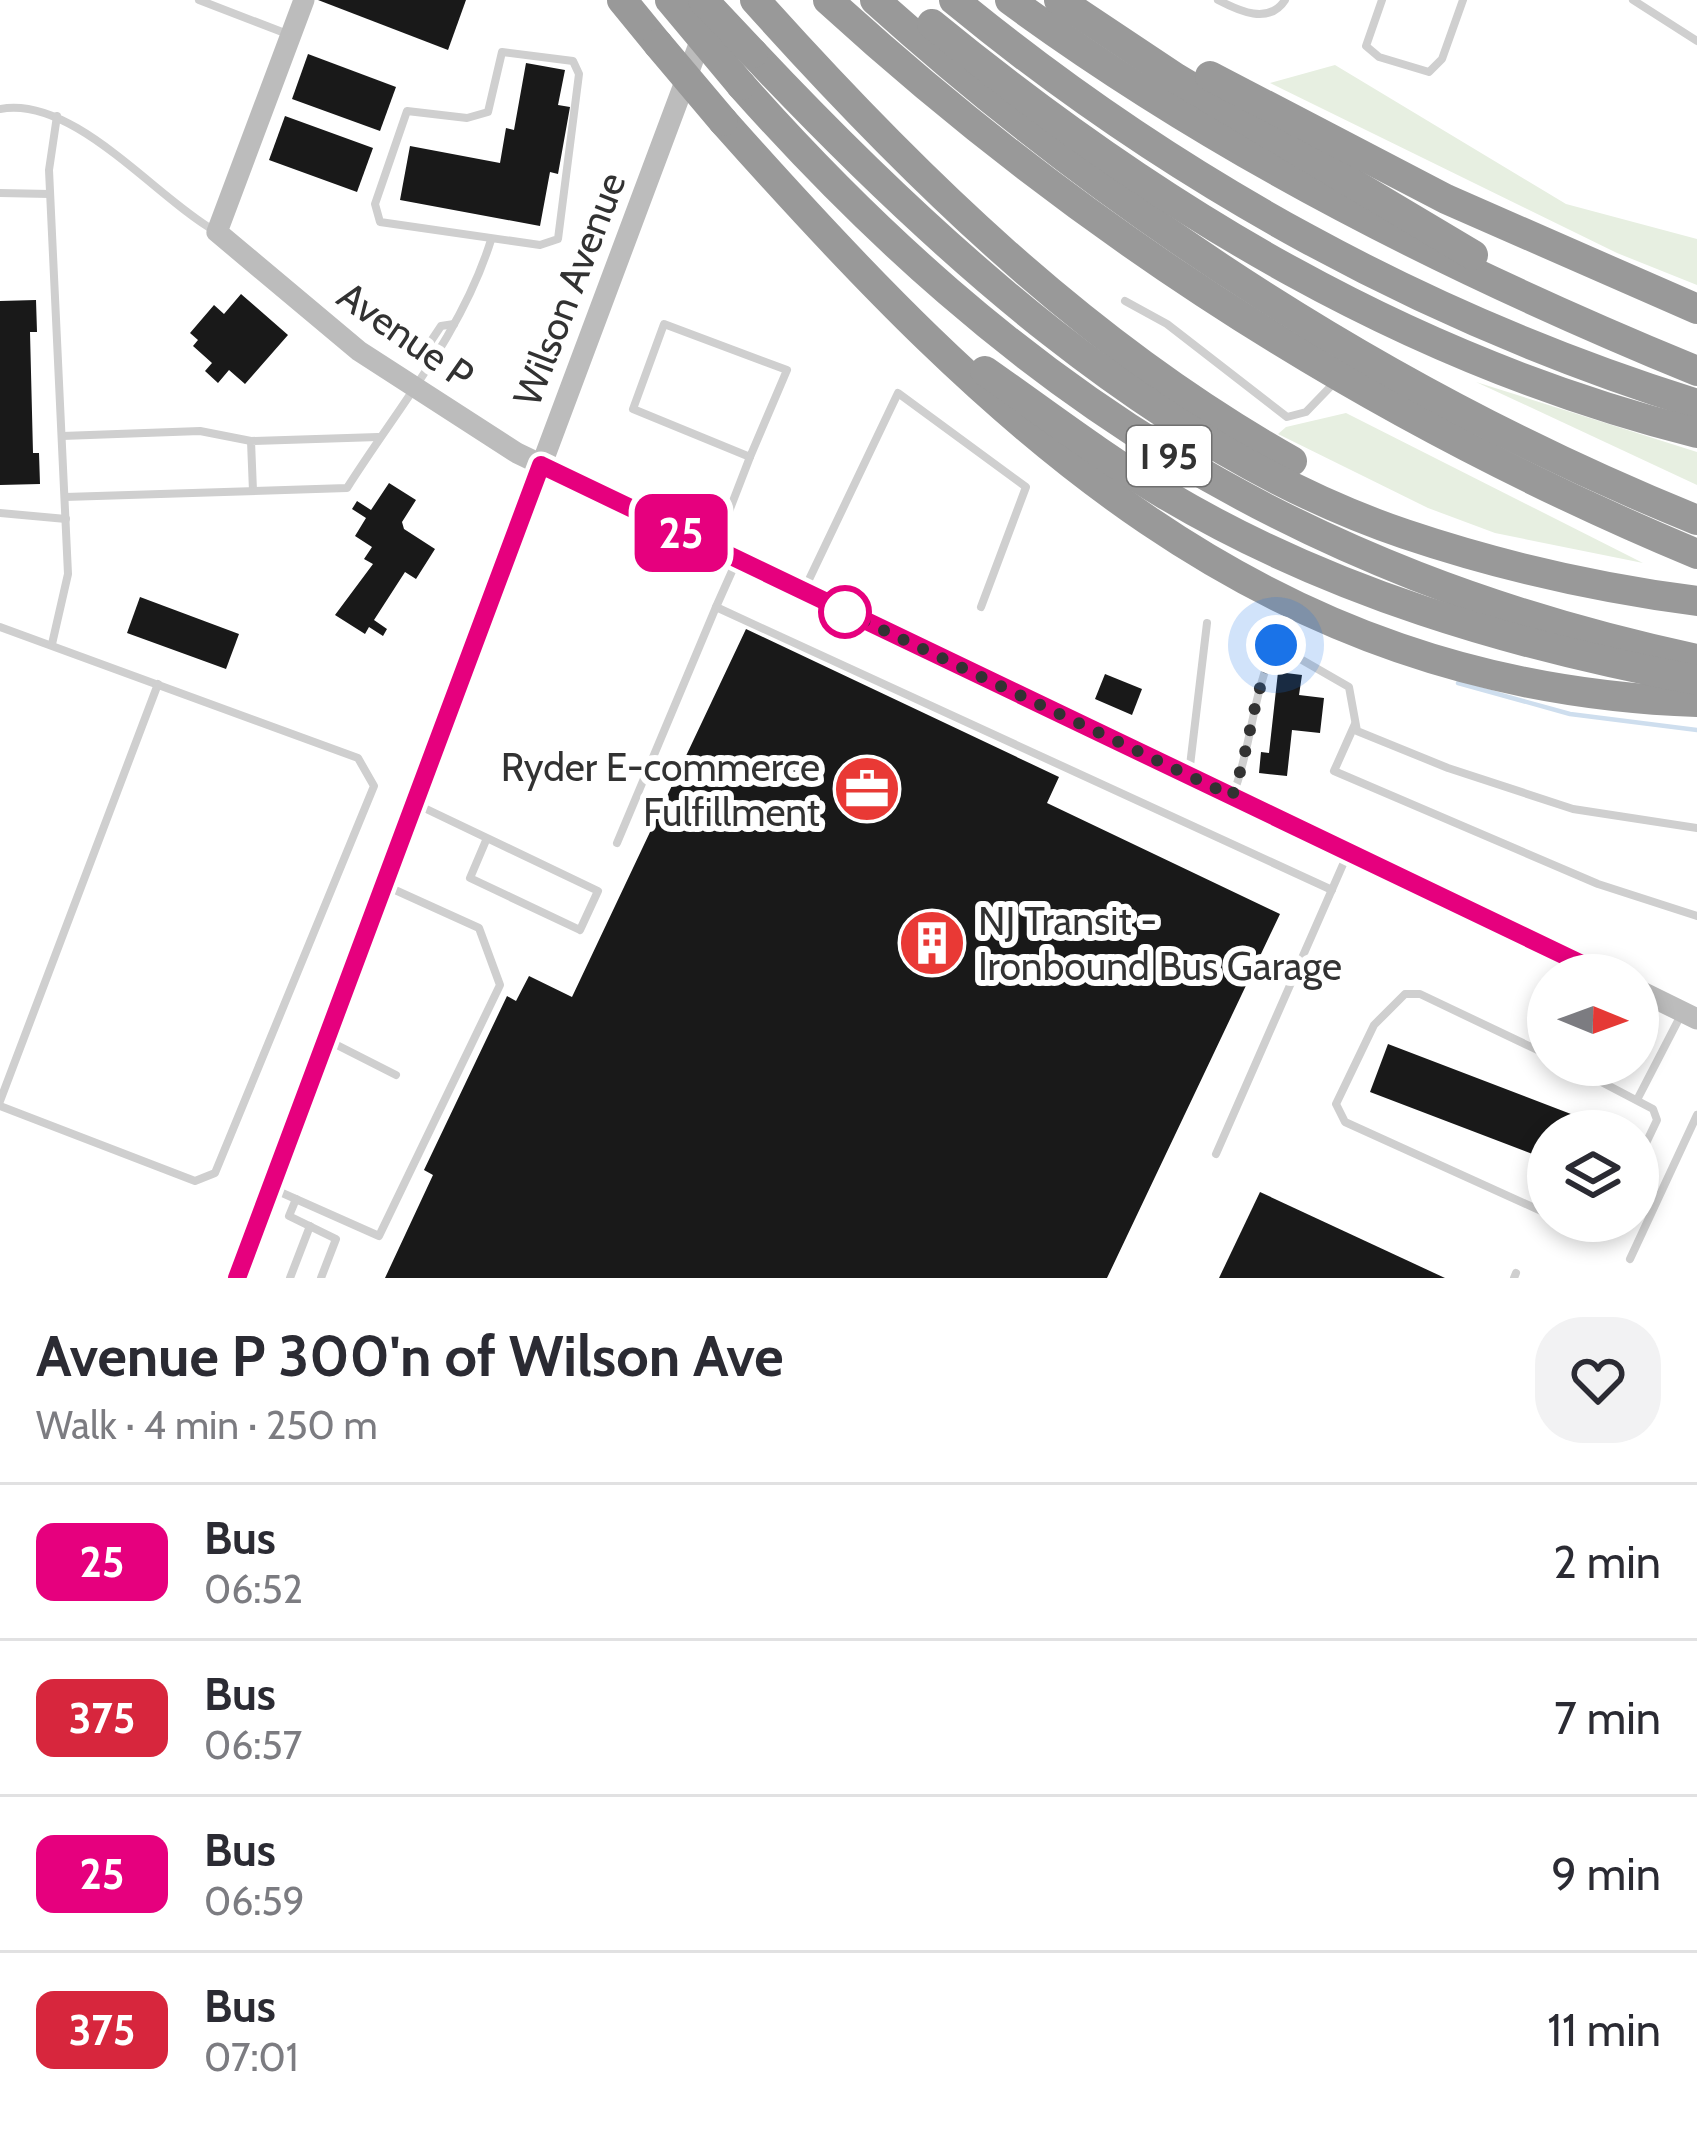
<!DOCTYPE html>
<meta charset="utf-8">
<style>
body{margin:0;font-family:Cabin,sans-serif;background:#f2f2f3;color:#2b2b33;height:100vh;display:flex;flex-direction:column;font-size:45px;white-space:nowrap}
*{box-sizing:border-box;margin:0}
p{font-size:39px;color:#7c7c81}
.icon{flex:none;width:66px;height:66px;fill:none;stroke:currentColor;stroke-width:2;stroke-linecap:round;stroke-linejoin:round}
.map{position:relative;height:1278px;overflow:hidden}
.sheet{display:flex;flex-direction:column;background:#fff;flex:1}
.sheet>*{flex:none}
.badge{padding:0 24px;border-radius:18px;font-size:42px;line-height:78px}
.needle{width:78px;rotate:91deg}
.fabs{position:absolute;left:1527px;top:954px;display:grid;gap:24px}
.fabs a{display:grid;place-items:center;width:132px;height:132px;border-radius:50%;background:#fff;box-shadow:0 6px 18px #0003;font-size:60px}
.you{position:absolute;width:60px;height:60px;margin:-30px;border:9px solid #fff;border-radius:50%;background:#1a73e8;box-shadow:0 0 0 18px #1a73e833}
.map>.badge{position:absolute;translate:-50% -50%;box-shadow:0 0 0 6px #fff}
.round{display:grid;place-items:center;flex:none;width:126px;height:126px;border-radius:48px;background:#f2f2f3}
.head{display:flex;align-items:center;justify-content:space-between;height:204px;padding:0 36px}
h1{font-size:57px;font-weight:700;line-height:90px}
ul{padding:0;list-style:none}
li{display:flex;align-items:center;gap:36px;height:156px;padding:0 36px;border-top:3px solid #e1e1e2}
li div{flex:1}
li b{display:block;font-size:45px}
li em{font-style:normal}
li .badge{min-width:132px;font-weight:700;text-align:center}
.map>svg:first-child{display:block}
.green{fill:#e7efe1}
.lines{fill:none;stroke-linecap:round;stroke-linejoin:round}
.stream{stroke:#cedeee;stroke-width:4.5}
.building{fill:#191919}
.lane{stroke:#cfcfcf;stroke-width:8}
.secondary{stroke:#bcbcbc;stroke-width:21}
.highway{stroke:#999;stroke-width:30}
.highway-bridge{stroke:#999;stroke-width:30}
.line-casing{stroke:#fff;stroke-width:27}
.line{stroke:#e6007e;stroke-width:18}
.walk{stroke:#323232;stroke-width:12;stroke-dasharray:0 21.6}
.stop-dot{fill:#fff;stroke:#e6007e;stroke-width:6}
.labels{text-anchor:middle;stroke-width:12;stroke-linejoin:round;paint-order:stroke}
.shield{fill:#fff;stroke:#707070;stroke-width:3}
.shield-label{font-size:36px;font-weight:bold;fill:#323232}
.street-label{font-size:39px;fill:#323232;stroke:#fff}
.poi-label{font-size:39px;fill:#323232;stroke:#fff;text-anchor:end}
</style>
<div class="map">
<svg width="1697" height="1278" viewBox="0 0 1697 1278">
<rect width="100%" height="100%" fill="#fff"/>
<!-- green -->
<g class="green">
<path d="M1335,65L1566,204L1697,239V285L1617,253L1270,83Z"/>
<path d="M1476,382L1697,452V485Z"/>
<path d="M1346,413L1643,563L1495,533L1428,508L1278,434L1286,427Z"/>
</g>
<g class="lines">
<!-- stream -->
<path class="stream" d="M1458,683L1570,714L1697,730"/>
</g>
<!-- building -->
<g class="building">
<path d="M318,0H466L448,50Z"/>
<path d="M308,54L396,87L380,131L292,99Z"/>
<path d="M526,63L565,70L558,105L570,107L558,174L550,172L540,226L400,200L410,146L500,163L506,128L514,130Z"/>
<path d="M285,116L373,148L357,192L269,160Z"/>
<path d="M241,294L288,335L245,384L229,370L218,383L205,371L212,363L193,346L198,340L190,333L214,305L224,314Z"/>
<path d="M36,300L37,332H30L33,453H39L40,484L0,485V301Z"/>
<path d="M389,483L416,500L402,522L404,529L435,549L416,579L405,572L374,620L387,629L383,636L369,627L365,634L335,615L373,564L364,559L372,547L355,536L366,518L352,509L357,501L371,510Z"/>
<path d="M140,597L239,634L226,669L127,633Z"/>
<path d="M746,629L1059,777L1047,803L1280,914L1107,1278H385L433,1175L424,1170L507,996L516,1001L529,976L572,997Z"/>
<path d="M1278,672L1302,675L1299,695L1324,698L1320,733L1292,730L1287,776L1259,773L1261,752L1269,753Z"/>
<path d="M1105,674L1142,689L1132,715L1095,699Z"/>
<path d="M1388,1044L1597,1124L1600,1117L1628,1127L1548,1131V1160L1370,1092Z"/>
<path d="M1260,1192L1445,1278H1219Z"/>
</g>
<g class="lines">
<!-- lane -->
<g class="lane">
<path d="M199,0L290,35"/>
<path d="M1218,0C1239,11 1269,25 1285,0"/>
<path d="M1382,0L1366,46L1379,57L1429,72L1442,59L1463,0"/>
<path d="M1633,0L1697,41"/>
<path d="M502,52L573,61L579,74L558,239L540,245L380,222L375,204L407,111L467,118L488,112Z"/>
<path d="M0,109C73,95 155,197 215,231"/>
<path d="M0,193L50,194"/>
<path d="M1125,301L1167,324L1287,417L1306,412L1334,383"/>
<path d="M664,324L787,370L750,457L633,409Z"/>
<path d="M427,362L425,350L441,326L454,324"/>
<path d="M62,436L200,431L251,441"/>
<path d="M253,491L251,441L378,437"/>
<path d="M65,497L347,488C399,406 462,333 491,240"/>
<path d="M0,513L66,519"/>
<path d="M716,545L750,457"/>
<path d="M737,560L716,607L1332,890"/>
<path d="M804,590L898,393L1026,487L981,607"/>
<path d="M0,627L358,758L374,786L215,1173L195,1181L0,1106"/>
<path d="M52,644L68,574L49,170L57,116"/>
<path d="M1355,724L1334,771L1598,884L1697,916"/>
<path d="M1189,774L1207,623"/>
<path d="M1233,795C1252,746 1252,692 1276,645L1349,687L1357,731L1448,768L1573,809L1697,828"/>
<path d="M420,806L598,891L580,930L470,878L487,838"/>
<path d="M617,843L716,607"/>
<path d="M327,1040L396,1075"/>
<path d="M1548,1055L1420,994H1405L1374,1025L1336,1104L1345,1122L1548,1214"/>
<path d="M1569,1065L1653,1109L1657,1120L1638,1160"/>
<path d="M1638,1098L1682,1013"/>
<path d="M0,1101L158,684"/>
<path d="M1216,1154L1348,853"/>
<path d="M271,1188L379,1236L500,985L479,928L384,885"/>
<path d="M296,1199L289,1216L336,1239L321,1278"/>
<path d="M1563,1221L1589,1231L1607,1221"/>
<path d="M1630,1259L1697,1115"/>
<path d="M290,1278L310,1226"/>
<path d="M1514,1278L1516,1273"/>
</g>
<!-- secondary -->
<g class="secondary">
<path d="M304,0L217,232L359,351L517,453L1606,975"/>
<path d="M1638,990L1697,1019"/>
<path d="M237,1278L704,31"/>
</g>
<!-- highway -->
<g class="highway">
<path d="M622,0L658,44"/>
<path d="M755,0C912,175 1085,345 1292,461"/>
<path d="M828,0C1084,234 1376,420 1697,554"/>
<path d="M875,0C1116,217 1395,398 1697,520"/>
<path d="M954,0C1174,181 1425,319 1697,404"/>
<path d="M1010,0C1223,156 1454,271 1697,371"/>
<path d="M1059,0L1176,78L1473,255"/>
<path d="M932,24C1160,211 1408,360 1697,433"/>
<path d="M753,53C930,241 1156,450 1405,534C1500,566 1598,588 1697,601"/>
<path d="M1210,76L1446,199L1697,309"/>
<path d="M741,85C1012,390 1295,573 1697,659"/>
<path d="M723,121C995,427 1261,687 1697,702"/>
<path d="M985,371C1045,413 1102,457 1166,495C1330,592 1510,645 1697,680"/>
</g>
<!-- highway-bridge -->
<g class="highway-bridge">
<path d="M670,0L741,85"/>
<path d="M703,0L753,53"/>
<path d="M658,44L723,121"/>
</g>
</g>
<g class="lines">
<!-- line casing -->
<g class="line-casing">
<path id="line" d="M237,1278L541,465L1605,975"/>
</g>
<!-- line -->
<use href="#line" class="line"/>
<!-- walk -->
<path class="walk" d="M845,612L1232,796C1251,747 1252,693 1276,645"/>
</g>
<!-- icons -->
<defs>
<g id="office-disc" transform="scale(3.45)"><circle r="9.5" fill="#e93935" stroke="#fff"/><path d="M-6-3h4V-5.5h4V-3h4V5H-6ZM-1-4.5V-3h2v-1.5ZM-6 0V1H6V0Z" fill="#fff"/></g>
<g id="building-disc" transform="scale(3.45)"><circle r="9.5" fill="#e93935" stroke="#fff"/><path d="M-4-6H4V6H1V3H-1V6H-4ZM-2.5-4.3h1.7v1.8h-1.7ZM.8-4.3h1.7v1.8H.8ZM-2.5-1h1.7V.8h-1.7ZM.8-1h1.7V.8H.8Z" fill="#fff"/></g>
</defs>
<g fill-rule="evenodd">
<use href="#office-disc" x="867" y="789"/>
<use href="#building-disc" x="932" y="943"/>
</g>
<!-- markers -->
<circle class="stop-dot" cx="845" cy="612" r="24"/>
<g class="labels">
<!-- shield labels -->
<rect class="shield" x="1127" y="426" width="84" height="60" rx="9"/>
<g class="shield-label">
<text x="1169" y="469">I 95</text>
</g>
<!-- street labels -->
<g class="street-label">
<text transform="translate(569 289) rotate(-69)" y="14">Wilson Avenue</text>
<text transform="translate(406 335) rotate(35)" y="14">Avenue P</text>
</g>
<!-- poi labels -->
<g class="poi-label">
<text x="820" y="781">Ryder E-commerce<tspan x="820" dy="45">Fulfillment</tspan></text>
<text x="978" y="935" text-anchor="start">NJ Transit -<tspan x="978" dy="45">Ironbound Bus Garage</tspan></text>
</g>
</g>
</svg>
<div class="fabs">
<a><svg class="needle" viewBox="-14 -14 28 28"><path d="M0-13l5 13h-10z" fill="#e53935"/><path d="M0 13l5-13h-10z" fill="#7c7c81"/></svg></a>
<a><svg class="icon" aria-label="layers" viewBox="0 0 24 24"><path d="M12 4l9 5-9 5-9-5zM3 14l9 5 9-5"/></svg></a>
</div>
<div class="you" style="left:1276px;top:645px"></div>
<b class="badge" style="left:681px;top:533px;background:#e6007e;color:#fff">25</b>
</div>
<section class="sheet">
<div class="head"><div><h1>Avenue P 300'n of Wilson Ave</h1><p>Walk · 4 min · 250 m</p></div><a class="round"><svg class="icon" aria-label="heart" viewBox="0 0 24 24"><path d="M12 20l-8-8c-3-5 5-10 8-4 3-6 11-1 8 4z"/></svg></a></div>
<ul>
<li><span class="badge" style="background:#e6007e;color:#fff">25</span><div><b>Bus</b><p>06:52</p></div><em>2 min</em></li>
<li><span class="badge" style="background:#d7263d;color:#fff">375</span><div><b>Bus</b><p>06:57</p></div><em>7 min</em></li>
<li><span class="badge" style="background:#e6007e;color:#fff">25</span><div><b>Bus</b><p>06:59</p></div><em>9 min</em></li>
<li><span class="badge" style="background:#d7263d;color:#fff">375</span><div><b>Bus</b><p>07:01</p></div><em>11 min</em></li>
</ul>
</section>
